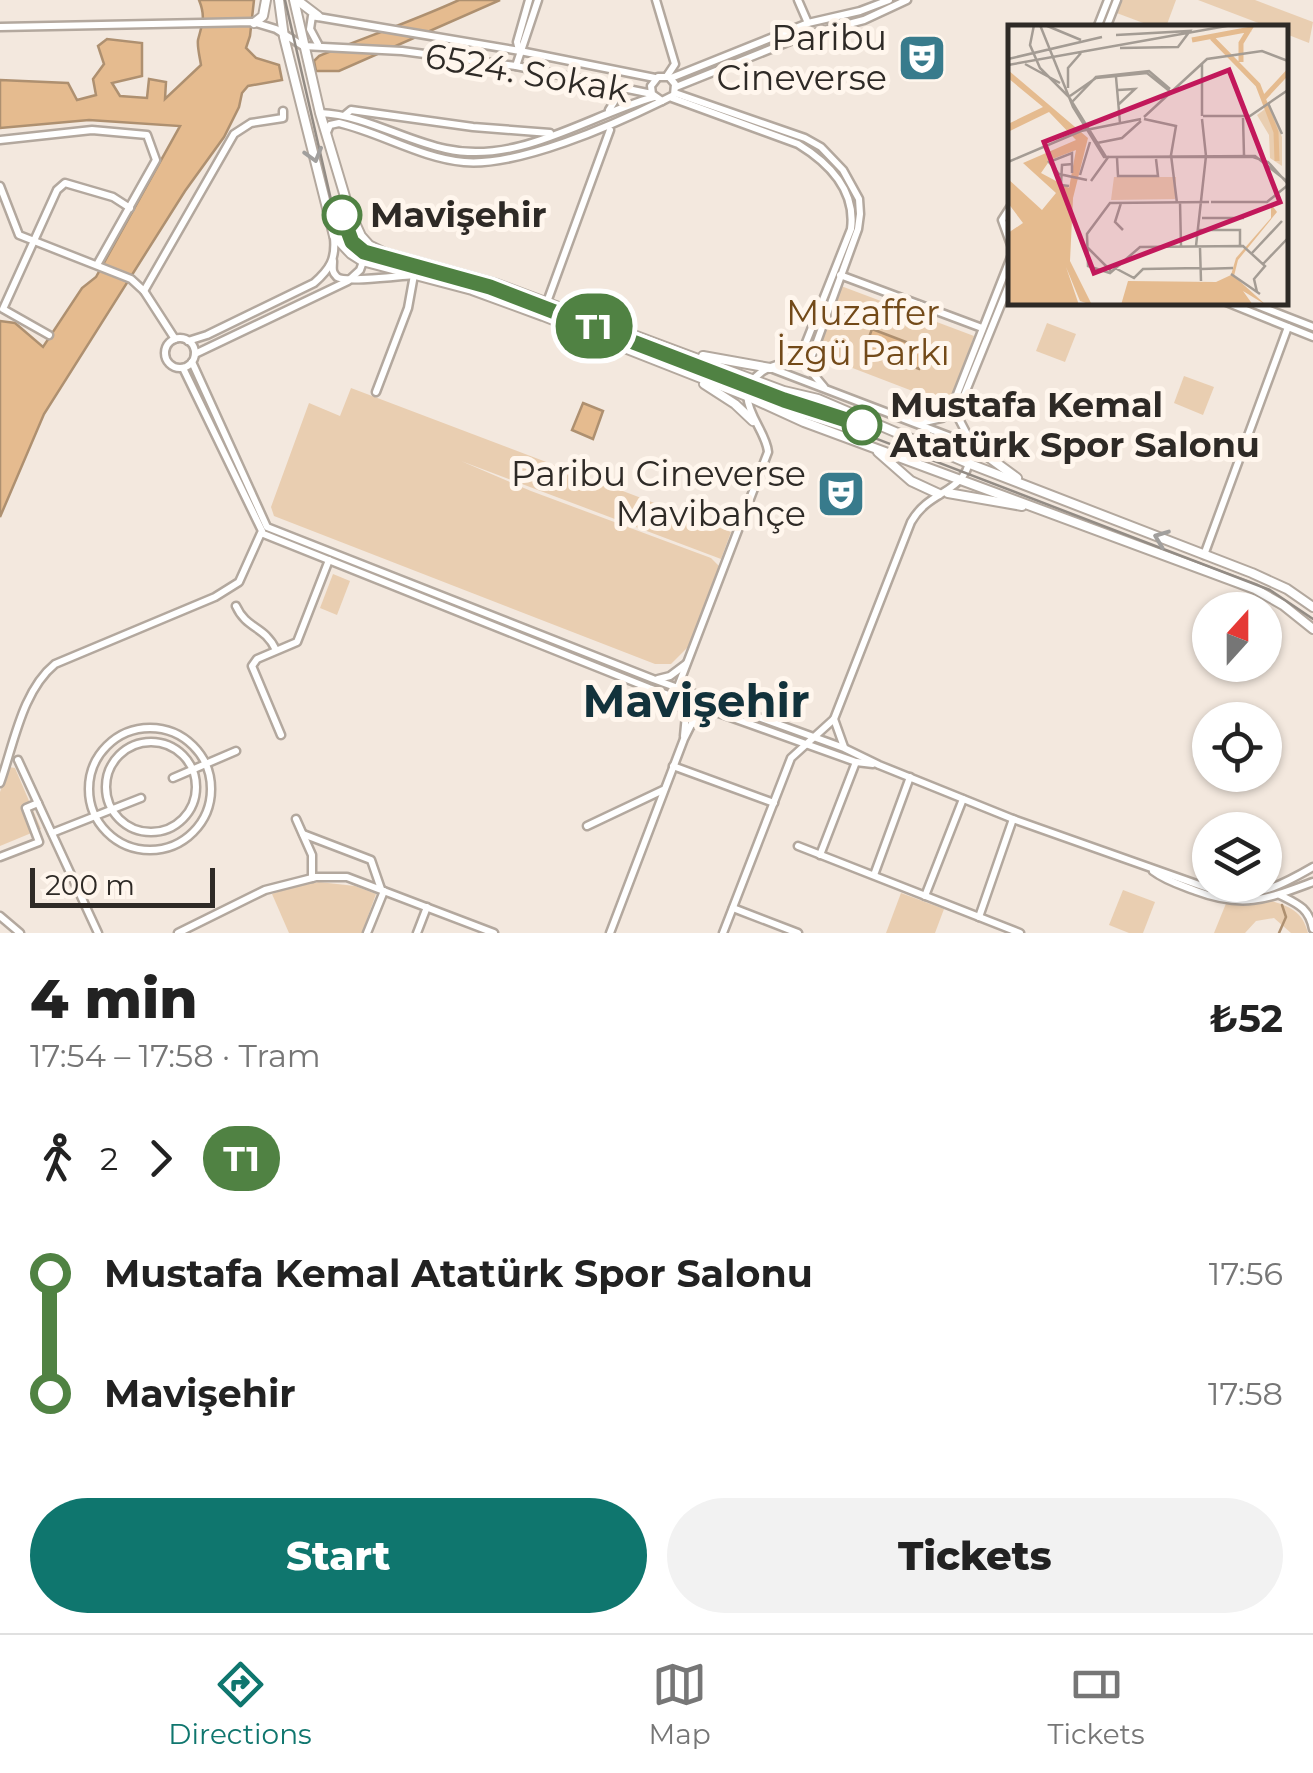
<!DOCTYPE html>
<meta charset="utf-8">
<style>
body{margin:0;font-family:Montserrat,sans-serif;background:#f2f2f2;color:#222;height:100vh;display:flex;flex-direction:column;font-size:38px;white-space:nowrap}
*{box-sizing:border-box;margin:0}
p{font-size:32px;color:#767676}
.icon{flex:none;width:55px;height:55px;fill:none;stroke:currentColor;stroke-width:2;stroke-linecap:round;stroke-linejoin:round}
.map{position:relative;height:933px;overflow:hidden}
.panel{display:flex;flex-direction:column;background:#fff;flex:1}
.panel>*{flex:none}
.badge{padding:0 20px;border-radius:32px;font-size:35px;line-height:65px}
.needle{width:65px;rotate:21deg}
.fabs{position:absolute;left:1192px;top:592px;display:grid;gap:20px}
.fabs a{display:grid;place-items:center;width:90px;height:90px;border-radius:50%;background:#fff;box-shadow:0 2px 8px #0004;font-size:50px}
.scale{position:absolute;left:30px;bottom:25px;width:185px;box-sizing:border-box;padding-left:10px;border:5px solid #2e2a26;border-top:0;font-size:28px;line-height:35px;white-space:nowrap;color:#2e2a26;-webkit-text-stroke:8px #fff6ed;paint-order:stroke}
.map>.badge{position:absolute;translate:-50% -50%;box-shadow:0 0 0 5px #fff}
.legs{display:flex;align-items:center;gap:15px;height:110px;padding:0 30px;font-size:32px}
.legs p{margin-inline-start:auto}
.head{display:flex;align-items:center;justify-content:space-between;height:170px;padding:0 30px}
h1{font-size:55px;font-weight:800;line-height:75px}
.action{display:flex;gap:20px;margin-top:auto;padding:20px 30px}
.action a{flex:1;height:115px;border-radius:60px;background:#0f766e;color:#fff;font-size:40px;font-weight:800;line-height:115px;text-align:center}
.action a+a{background:#f2f2f2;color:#222}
ul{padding:0 30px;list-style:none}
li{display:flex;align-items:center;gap:35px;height:120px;font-size:38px}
li i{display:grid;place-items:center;width:15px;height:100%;margin:0 12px;background:currentColor}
li i::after{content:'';width:25px;height:25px;margin:-12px;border:8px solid;border-radius:50%;background:#fff}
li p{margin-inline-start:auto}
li:first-child i{background:linear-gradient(#0000 50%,currentColor 0)}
li:last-child i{background:linear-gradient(currentColor 50%,#0000 0)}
.dock{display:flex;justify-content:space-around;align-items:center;height:140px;border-top:2px solid #e0e0e0;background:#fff;font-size:28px;color:#767676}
.dock a{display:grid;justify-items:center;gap:5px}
.dock .active{color:#0f766e}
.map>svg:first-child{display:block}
.green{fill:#e9ceb1}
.water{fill:#e5bb8f;stroke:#ae9070;stroke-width:2.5}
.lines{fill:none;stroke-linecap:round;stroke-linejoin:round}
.stream{stroke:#ae9070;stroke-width:2.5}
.minor-casing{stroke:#b3a89e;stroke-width:11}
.major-casing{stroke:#b3a89e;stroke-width:12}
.minor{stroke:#fff;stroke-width:6}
.major{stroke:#fff;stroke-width:8}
.tram{stroke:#938c85;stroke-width:2.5}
.oneway{stroke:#a19f9d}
.line-1-casing{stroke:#fff;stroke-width:22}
.line-1{stroke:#508243;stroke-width:15}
.stop-1-dot{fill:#fff;stroke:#508243;stroke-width:5}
.labels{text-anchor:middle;stroke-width:10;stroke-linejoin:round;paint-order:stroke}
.poi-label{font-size:35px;fill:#2e2a26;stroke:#fff6ed;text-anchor:end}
.street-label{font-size:35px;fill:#2e2a26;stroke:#fff6ed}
.stop-label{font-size:35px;font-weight:bold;fill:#2e2a26;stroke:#fff6ed;text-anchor:start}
.park-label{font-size:35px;fill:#734a19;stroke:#fff6ed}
.district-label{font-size:45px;font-weight:bold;fill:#12323b;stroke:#fff6ed}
.inset-river{fill:none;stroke:#e5bb8f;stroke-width:5}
.inset-road{fill:none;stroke:#a49c94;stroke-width:2.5}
.view{fill:#c2185b;fill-opacity:0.15;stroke:#c2185b;stroke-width:5}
.inset-edge{fill:none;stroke:#2e2a26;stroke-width:5}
</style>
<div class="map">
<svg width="1313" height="933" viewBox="0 0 1313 933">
<rect width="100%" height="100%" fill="#f3e8de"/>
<!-- green -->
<g class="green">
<path d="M1119,0H1176L1166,27H1154L1114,12Z"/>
<path d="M1198,0H1255L1313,22L1309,43L1286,34V28L1269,27Z"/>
<path d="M841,286L974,336L949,405L816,354Z"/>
<path d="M1047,323L1076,334L1065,362L1036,351Z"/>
<path d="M1184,376L1214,387L1203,415L1174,403Z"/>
<path d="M351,388L731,532L721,559L461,461L531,491L711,558L720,567L690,645L671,664H655L274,516L271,507L309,403L340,416Z"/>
<path d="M333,574L350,581L337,615L320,608Z"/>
<path d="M9,767L15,768L41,829L0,846V792Z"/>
<path d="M319,882L355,886L376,894L362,933H289L272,894L292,887Z"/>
<path d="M1123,890L1155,902L1143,933H1129L1109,925Z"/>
<path d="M901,893L944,909L935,933H886Z"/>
<path d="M1265,899C1287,906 1302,909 1308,933H1291L1274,918L1256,921L1245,933H1214L1227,901Z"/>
</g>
<!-- water -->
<g class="water">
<path d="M199,0H254L250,36L246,48L256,58L279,65L282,80L248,86L242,93L239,107L224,137L185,191L44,414L0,517V321L15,323L43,347L82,288L96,277L180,126L89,120L0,128V80L68,83L77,100L96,95L93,79L104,64L98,46L107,39L142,43V76L112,83L120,96L147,98L149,79L166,82L165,99L201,65C200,58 197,47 198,40C202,24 206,17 199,0Z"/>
<path d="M459,0H500L339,71H316L314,61L319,56C366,37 413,21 459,0Z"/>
<path d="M872,329L927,350L919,369L865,348Z"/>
<path d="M583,403L603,411L593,439L572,430Z"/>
</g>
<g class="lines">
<!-- stream -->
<path class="stream" d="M1279,933L1286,917L1282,905"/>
<!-- minor casing -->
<g class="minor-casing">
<g id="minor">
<path d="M656,0L675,64L667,76"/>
<path d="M798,0L808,23"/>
<path d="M0,27L253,22L276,29L303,46L402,51L516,66L652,94L662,101L674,95L675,84L669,77H658L651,86L652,94"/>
<path d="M1097,28L1108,0"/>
<path d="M1106,28L1117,0"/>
<path d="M318,44L310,29L312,16L520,51L655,78"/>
<path d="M519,50L517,42L529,0"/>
<path d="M516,66L538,0"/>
<path d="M671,78L808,23L860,11L889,0"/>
<path d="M607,86L614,102L609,110"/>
<path d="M676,87L803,36L864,20L907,0"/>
<path d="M675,93L805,138L821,147L843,170L859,199L860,214L858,229L811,358L814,375L824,387"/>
<path d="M672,98L798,144C829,163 856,191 851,229L801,355C790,364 775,363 763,371C726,396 766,426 768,452L674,697"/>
<path d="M320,113C365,115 403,140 446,149C519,165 587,116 654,97"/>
<path d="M345,115L351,110L473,127L550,133"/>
<path d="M327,132L330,125L339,123C381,133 421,158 464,162C518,167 613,125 662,101"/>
<path d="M0,140L92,130L147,135L156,160L98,263"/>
<path d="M0,186L19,235L131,279L144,291L175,339"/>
<path d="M1011,206L1002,220L1011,245"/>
<path d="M333,261C333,268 331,271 337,277C344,283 400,276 414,275L408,308L376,392"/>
<path d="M840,275L982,328"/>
<path d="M144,291L234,134L251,123L283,118V111"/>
<path d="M547,302L610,130"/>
<path d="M1226,302L1313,337"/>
<path d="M1249,302L1313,327"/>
<path d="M49,335L3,309L57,190L65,183L113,197L130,208"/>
<circle cx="180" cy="353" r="15"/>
<path d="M188,341L207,335L314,283C330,269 336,259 334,238"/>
<path d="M195,354L348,281L360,270L369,245"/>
<path d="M192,362L267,527L653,679L844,748L879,765L1013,819L1219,892C1256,899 1282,885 1313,867"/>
<path d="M183,368L262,531"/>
<path d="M773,369L972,445"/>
<path d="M920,423L942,418L950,412L1011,257"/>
<path d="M972,444L959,419V408L1011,280"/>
<path d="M1204,555L1288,327"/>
<path d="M236,606C247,630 264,625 276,650"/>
<path d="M658,679L670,676L686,664"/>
<path d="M675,697L686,715L684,736"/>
<path d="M834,719L844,747"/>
<path d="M695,724L707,714L719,712"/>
<circle cx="150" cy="789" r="61"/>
<path d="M281,735L252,666L257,659L297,642L329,560"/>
<circle cx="151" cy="787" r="45"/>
<path d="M18,760L98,933"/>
<path d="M673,766L774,803"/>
<path d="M173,778L236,751"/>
<path d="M0,783C14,744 22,691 55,664L215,597L239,582L261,533L649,688L856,762L873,764"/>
<path d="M296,819L312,855V878"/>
<path d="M587,826L663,790"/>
<path d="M52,833L141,798"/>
<path d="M303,834L371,860L381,889"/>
<path d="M798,846L1020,933"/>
<path d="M820,855L856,762"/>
<path d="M0,857L39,842L26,808L38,803"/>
<path d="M1153,871C1166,881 1181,885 1196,891C1244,909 1267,899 1313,882"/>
<path d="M874,875L910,777"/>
<path d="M1280,895C1298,904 1309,908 1313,929"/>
<path d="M925,896L963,799"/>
<path d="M733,908L798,933"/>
<path d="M0,916L20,933"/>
<path d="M979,917L1013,819"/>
<path d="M178,933L265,890L316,877H347L494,933"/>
<path d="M367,933L384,891"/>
<path d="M417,933L427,907"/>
<path d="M610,933L684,739L697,713L699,701"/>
<path d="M723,933L791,758L834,719L911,522C932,485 970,497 972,445"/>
</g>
</g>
<!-- major casing -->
<g class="major-casing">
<g id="major">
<path d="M279,0L284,37L334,236L351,254L362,261L472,290L543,316L749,397L804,422L1255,589L1283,605L1313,629"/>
<path d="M294,0L320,113L349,210L361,236L369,245L385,253L497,284L784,391L818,399L970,464L1252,573L1287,589L1313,607"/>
<path d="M297,0L318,16"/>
<path d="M254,23L263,16L266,0"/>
<path d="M703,356L770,368"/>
<path d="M704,384L735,404L753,421"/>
<path d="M972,445L1017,478"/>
<path d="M878,452L911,481L939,494"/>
<path d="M948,493L1022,506"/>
</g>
</g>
<!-- minor -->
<use href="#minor" class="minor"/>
<!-- major -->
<use href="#major" class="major"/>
<!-- tram -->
<path class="tram" d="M285,0L335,217L341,237L355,253L487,289L1270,590L1313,619"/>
</g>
<!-- one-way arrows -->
<defs><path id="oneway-chevron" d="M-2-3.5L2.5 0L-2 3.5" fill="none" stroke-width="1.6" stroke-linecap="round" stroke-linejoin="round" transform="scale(2.5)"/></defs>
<g class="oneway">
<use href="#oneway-chevron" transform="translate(314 155) rotate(74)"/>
<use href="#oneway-chevron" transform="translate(1161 538) rotate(-159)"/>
</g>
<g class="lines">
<!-- line-1 casing -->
<g class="line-1-casing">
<path id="line-1" d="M342,215L352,242L364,252L490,287L784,400L862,425"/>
</g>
<!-- line-1 -->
<use href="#line-1" class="line-1"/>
</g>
<!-- icons -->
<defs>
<g id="theatre-square" transform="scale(2.5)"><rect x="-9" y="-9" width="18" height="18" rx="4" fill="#387b8c" stroke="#fff6ed"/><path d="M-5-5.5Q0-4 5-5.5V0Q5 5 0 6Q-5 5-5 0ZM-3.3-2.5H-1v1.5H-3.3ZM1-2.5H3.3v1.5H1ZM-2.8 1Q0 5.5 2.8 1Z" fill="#fff"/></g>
</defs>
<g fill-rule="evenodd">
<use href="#theatre-square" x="922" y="58"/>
<use href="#theatre-square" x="841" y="494"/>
</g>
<!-- markers -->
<g class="stop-1-dot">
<circle cx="342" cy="215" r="18"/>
<circle cx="862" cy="425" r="18"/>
</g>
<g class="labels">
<!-- poi labels -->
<g class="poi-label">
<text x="887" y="50">Paribu<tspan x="887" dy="40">Cineverse</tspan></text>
<text x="806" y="486">Paribu Cineverse<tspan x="806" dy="40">Mavibahçe</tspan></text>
</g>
<!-- street labels -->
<g class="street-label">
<text transform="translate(527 73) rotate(10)" y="12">6524. Sokak</text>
</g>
<!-- stop labels -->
<g class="stop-label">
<text x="370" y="227">Mavişehir</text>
<text x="890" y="417">Mustafa Kemal<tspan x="890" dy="40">Atatürk Spor Salonu</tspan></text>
</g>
<!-- park labels -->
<g class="park-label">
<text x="863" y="325">Muzaffer<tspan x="863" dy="40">İzgü Parkı</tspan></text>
</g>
<!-- district labels -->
<g class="district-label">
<text x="696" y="717">Mavişehir</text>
</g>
</g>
<!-- overview -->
<g transform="translate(1008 25)">
<rect width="280" height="280" fill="#f3e8de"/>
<path d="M261,81L274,112V141L262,133L261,110L249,90ZM106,152H168L167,174L103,175Z" fill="#e9ceb1"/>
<path d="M0,45L80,113L65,173L62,236L84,280L72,276L58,242L71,280H0V208L15,198L0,178V154L34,185L48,168L15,138L68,115L41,87L0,107V99L35,82L0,53ZM68,125L61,163L33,148L42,135ZM263,179L269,187L230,235L226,251L258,280L235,266L245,280H113L120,256L208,257L223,250L228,233L263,193Z" fill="#e5bb8f" fill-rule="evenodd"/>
<path class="inset-river" d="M204,13L250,60L268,107L269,136M184,15L243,4M233,37V18L244,0M255,74L280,47"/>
<path class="inset-road" d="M26,0L22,20L32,43L61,72L98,132L247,131L280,157M32,0L65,82L96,132H245L260,137L280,159M37,0L73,15M108,10L182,6L170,22L112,23M0,34L94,12M17,39L52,58M194,39V91M0,40L224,0M108,52L112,98M60,63V43L73,28M110,65L127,64L111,79M62,71L88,53L139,48L164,68M64,77L88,52L141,46L162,64M260,78L274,109M195,91H242L280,65M136,92L199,34L254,26L280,36M235,93L236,130M136,94L168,101L163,130L169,178M89,118L114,113L133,96M109,133L110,151H150L148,134M0,137L73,106L133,94M64,148V128L41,137L51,149L79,155M72,150L82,117M83,156L101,131M61,161L53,160L54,140L65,139M172,177L173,221M201,177L102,178L79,209L80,241L102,248L132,222L235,221L257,241L246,254L249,267M203,177H259L280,160M113,178L107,197L115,205M194,193H236M189,205H232V221M188,221L198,131L194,94M80,223L104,247M192,223L193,256M244,228L274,196M255,239L280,213M107,243L126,253L135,244L193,243M193,244L225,243M223,249L252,269"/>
<path class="view" d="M221,45L272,177L86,248L36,117Z"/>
<rect width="280" height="280" class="inset-edge"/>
</g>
</svg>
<div class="fabs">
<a><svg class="needle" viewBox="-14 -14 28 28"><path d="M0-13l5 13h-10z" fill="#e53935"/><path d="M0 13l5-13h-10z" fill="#767676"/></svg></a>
<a><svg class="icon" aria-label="locate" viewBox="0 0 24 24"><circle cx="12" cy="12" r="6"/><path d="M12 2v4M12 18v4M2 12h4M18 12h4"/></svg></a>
<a><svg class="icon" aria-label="layers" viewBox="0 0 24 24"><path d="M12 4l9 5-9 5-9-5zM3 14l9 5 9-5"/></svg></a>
</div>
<div class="scale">200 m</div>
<b class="badge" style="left:594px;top:326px;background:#508243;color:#fff">T1</b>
</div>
<section class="panel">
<div class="head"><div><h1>4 min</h1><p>17:54 – 17:58 · Tram</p></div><b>₺52</b></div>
<div class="legs"><svg class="icon" aria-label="walk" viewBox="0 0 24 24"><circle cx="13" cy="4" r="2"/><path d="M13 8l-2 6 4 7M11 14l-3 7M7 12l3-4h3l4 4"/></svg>2<svg class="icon" aria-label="forward" viewBox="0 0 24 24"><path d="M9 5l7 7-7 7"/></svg><b class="badge" style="background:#508243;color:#fff">T1</b></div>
<ul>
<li><i style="color:#508243"></i><b>Mustafa Kemal Atatürk Spor Salonu</b><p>17:56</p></li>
<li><i style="color:#508243"></i><b>Mavişehir</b><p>17:58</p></li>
</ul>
<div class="action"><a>Start</a><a>Tickets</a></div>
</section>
<nav class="dock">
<a class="active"><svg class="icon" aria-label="directions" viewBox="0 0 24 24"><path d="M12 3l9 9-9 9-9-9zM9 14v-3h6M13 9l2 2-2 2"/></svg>Directions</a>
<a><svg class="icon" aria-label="map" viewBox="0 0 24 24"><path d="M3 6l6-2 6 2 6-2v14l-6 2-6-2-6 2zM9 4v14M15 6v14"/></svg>Map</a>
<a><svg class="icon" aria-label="tickets" viewBox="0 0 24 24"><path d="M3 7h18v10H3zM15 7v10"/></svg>Tickets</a>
</nav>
